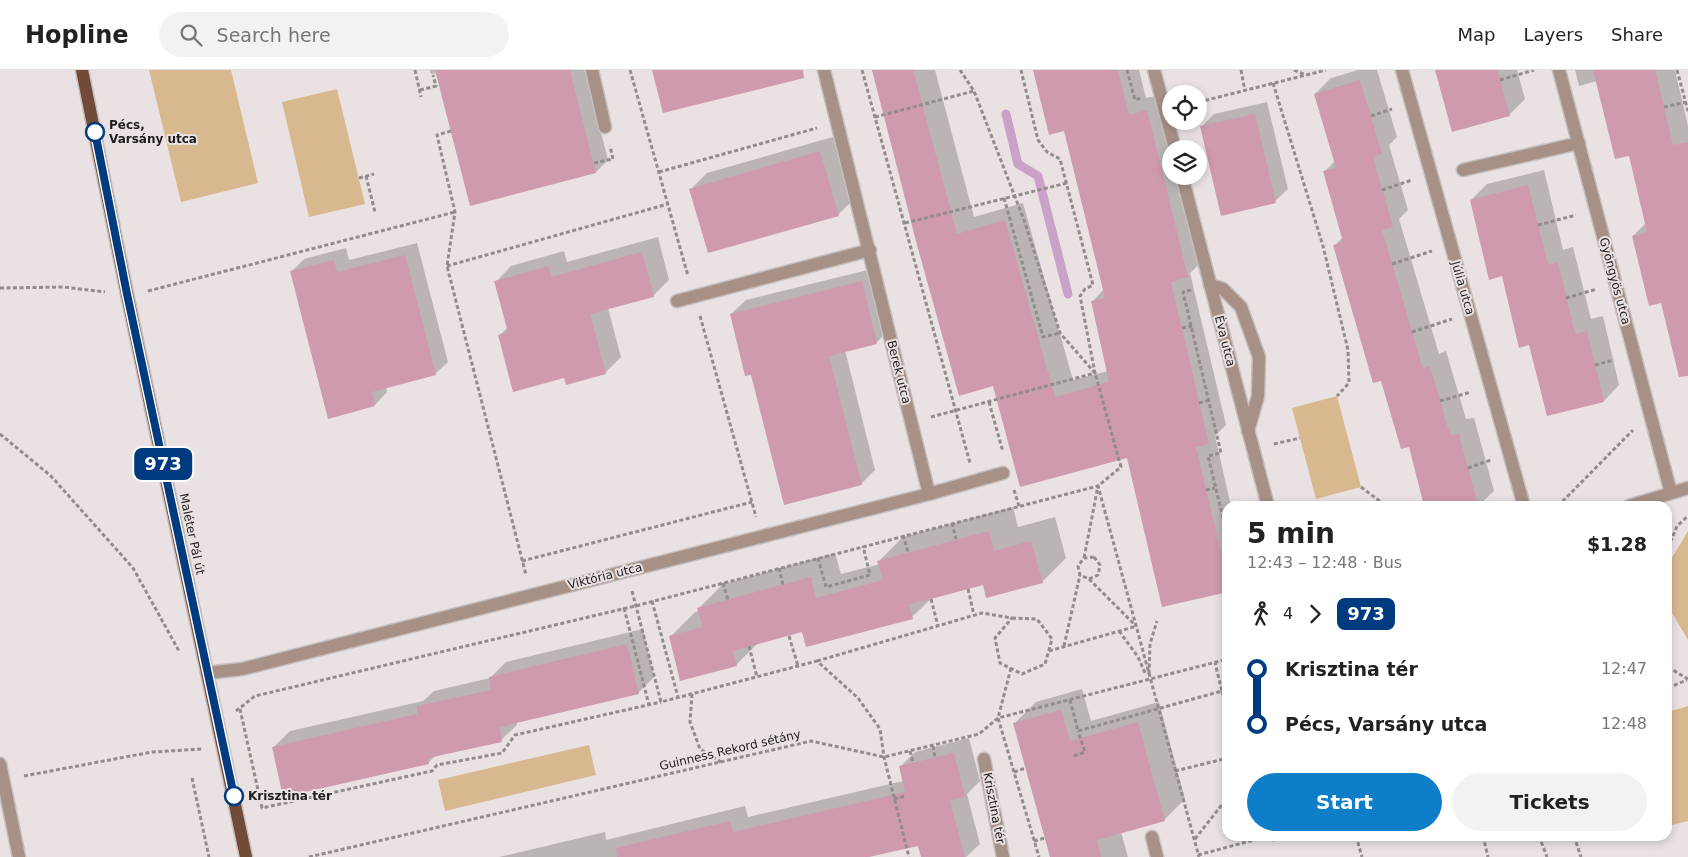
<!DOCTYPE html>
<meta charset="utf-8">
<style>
body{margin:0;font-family:"DejaVu Sans",sans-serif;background:#f2f2f2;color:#222;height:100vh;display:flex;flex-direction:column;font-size:19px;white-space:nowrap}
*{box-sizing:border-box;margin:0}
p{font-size:16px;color:#767676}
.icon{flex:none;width:28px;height:28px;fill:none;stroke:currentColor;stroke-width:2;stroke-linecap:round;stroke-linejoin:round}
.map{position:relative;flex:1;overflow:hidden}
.side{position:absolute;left:1222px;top:431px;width:450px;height:340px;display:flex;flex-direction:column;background:#fff;border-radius:15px;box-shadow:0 2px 8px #0003}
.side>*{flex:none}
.badge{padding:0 10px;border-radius:8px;font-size:18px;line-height:32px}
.controls{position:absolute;left:1162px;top:15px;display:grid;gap:10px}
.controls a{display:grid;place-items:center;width:45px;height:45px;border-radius:50%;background:#fff;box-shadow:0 2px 8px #0003;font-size:25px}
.map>.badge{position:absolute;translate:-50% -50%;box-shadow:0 0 0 2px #fff}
.legs{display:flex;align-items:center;gap:8px;height:55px;padding:0 25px;font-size:16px}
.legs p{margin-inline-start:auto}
.head{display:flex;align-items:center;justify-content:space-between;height:85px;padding:0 25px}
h1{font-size:28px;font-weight:700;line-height:38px}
.button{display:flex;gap:10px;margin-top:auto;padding:10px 25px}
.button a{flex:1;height:58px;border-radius:30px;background:#0d7ec7;color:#fff;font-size:20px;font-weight:700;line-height:58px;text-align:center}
.button a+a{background:#f2f2f2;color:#222}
ul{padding:0 25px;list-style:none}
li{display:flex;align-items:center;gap:18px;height:55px;font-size:19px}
li i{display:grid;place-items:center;width:8px;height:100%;margin:0 6px;background:currentColor}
li i::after{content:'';width:12px;height:12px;margin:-6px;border:4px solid;border-radius:50%;background:#fff}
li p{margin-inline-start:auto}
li:first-child i{background:linear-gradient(#0000 50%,currentColor 0)}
li:last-child i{background:linear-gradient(currentColor 50%,#0000 0)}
header{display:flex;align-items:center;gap:30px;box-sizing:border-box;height:70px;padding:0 25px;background:#fff;border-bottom:1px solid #e0e0e0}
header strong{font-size:24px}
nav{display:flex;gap:28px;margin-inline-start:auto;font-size:18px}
.search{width:350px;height:45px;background:#f2f2f2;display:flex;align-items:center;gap:12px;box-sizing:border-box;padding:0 18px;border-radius:28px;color:#767676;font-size:19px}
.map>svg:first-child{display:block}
.green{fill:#d8b88e}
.shadow{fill:#0003}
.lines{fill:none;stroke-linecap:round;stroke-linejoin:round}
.stream{stroke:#c9a1c9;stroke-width:9}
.building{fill:#cf99ae}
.service-casing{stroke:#c5bebe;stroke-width:15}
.minor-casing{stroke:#c5bebe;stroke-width:15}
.primary-casing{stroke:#c5bebe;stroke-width:15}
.path{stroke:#928c8c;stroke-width:3;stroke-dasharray:4 2.5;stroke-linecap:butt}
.service{stroke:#a79085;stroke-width:12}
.minor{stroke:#a79085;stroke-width:12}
.primary{stroke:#714b38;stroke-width:12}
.line-1-casing{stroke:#fff;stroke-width:11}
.line-1{stroke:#003b80;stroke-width:8}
.stop-1-dot{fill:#fff;stroke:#003b80;stroke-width:2.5}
.labels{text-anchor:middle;stroke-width:4;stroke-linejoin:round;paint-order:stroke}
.stop-label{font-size:12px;font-weight:bold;fill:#1f1c1c;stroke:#eae2e2;text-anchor:start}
.street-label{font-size:12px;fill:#1f1c1c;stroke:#eae2e2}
</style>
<header>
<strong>Hopline</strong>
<div class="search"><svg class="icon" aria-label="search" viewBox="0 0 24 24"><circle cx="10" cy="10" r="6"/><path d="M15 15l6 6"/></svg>Search here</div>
<nav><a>Map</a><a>Layers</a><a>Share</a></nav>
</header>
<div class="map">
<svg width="1688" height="787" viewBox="0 0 1688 787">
<rect width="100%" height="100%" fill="#eae2e2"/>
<!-- green -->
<g class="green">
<path d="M149,0H231L258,113L181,132Z"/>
<path d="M337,19L365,134L309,147L282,32Z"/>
<path d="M1337,326L1361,417L1316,429L1292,338Z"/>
<path d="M1688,461V570L1668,536V507L1670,491Z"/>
<path d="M1688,636V751L1668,756V642Z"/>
<path d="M589,675L596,705L445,741L438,710Z"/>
</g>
<!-- shadow -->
<g class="shadow">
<path d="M430,0H585L608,90L596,102L437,3L431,4Z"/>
<path d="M872,0H935L974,147L1023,133L1073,310L1108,301L1092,232L1104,219L1065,60L1034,0H1139L1146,28L1164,24L1171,79V106H1185L1205,189L1190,203L1226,355L1215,366L1231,436H1228V521L1128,387L994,315Z"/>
<path d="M1358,0H1377L1397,67L1389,75L1408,140L1399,149L1439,284L1446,281L1466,349L1474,348L1494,421L1478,436H1426L1410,376L1382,309L1334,176L1343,167L1324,102L1335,91L1315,24L1331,8Z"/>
<path d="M1436,0H1517L1525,29L1509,45Z"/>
<path d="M1575,0H1675L1688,56V302L1662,232L1633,166L1646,153L1630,84L1597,11L1579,16Z"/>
<path d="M1267,32L1288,119L1275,131L1201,57L1214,44Z"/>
<path d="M836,66L854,129L838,145L691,119L707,103Z"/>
<path d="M1544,100L1563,180L1573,177L1591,249L1603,246L1619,315L1604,331L1530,274L1471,130L1487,114Z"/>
<path d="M658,167L669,210L653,226L608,238L621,287L605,303L565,306L500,265L508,257L496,212L511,196L564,181L567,192Z"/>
<path d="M417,173L448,292L435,304L386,317L387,322L375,335L291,202L304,189L346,178L349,190Z"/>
<path d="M876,198L891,258L877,272L845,280L875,400L861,414L752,303L731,244L746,230Z"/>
<path d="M1013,437L1018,457L1055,447L1066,488L1042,512L984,513L933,527L912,547L803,561L758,573L736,595L670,567L695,542L700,541L699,538L723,514L835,483L841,504L880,494L879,491L903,467Z"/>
<path d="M643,559L654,607L638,623L517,652V655L501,670L437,684L428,693L274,677L290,661L423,631L434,621L490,608L506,592Z"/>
<path d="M1082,619L1091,651L1159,632L1185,729L1164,750L1121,762L1128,787H1051L1015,653L1036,632Z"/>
<path d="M969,668L980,711L967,724L980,774L966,787H922L919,774L864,787H499L605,762L606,770L745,736L748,747L903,711L900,697L915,682Z"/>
<path d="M1270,766H1295L1272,772Z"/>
</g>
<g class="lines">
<!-- stream -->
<path class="stream" d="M1006,44L1018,94L1038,106L1068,224"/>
</g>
<!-- building -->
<g class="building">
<path d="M435,0H570L596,103L470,136Z"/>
<path d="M652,0H803L804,8L663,43Z"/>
<path d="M872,0H913L957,164L1005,150L1055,327L1109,312L1091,231L1105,228L1064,61L1049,65L1033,0H1118L1129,45L1147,40L1188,207L1171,212L1209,374L1196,377L1228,512V522L1162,537L1127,388L1020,417L993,316L959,326L917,175Z"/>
<path d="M1435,0H1497L1510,46L1452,62Z"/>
<path d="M1593,0H1655L1673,75L1688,72V306L1679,307L1661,233L1649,236L1632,166L1647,162L1629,86L1615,89Z"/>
<path d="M1360,10L1382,84L1373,87L1393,157L1382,160L1423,299L1430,296L1450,365L1459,364L1478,436H1424L1409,377L1401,379L1381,311L1373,313L1333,175L1343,172L1323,101L1336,98L1314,24Z"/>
<path d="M1255,44L1276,133L1221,146L1200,56Z"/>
<path d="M820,81L839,146L708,183L689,119Z"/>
<path d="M1528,115L1548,195L1558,192L1575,264L1587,261L1604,332L1547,346L1529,275L1519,278L1502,206L1489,210L1470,130Z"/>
<path d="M642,182L654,227L590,244L606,304L566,315L564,308L513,322L498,265L508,262L494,211L549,196L551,207Z"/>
<path d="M405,185L436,305L372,322L375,336L328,349L290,201L334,190L337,202Z"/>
<path d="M862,211L877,274L829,286L862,415L784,435L751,305L745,306L730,244Z"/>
<path d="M989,461L994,481L1031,471L1043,513L986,528L983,515L931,529L909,534L913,549L806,577L802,562L733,581L737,596L680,611L669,566L703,557L697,538L811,507L816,528L883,510L877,491Z"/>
<path d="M627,574L639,624L500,657L502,672L428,688L429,694L283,727L272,677L417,644V636L491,620L489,607Z"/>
<path d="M1061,640L1070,671L1138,652L1153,708L1165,751L1097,770L1101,787H1050L1013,653Z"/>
<path d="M954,683L965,727L950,731L965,787H921L918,776L869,787H617L616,778L730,751L733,762L905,722L899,696Z"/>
</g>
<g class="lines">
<!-- service casing -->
<g class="service-casing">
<g id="service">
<path d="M592,0L605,57"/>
<path d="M1463,100L1579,73"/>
<path d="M1152,767L1157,787"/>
</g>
</g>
<!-- minor casing -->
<g class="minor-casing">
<g id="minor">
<path d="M824,0L929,424"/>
<path d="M1154,0L1175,79"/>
<path d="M1402,0L1524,436"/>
<path d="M1559,0L1671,423"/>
<path d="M1182,106L1268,436"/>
<path d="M1210,215L1223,219L1241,237L1259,287L1258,326L1248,361"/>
<path d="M677,231L870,180"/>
<path d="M1629,436L1688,418"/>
<path d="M207,603L242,599L929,424L1003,403"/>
<path d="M984,689L1003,787"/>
<path d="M0,694L19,787"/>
</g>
</g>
<!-- primary casing -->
<g class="primary-casing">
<path id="primary" d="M82,0L127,224L246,787"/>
</g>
<!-- path -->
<g class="path">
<path d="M415,0L421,27"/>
<path d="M630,0L688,206"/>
<path d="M862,0L970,393"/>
<path d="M960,0L974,21L1024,150L1060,263L1095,303L1121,397L1098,416L1199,787"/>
<path d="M1127,0L1135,30L1141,28"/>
<path d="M1241,0L1245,21"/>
<path d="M1294,0L1306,5"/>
<path d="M1677,0L1688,41"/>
<path d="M1500,10L1534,0"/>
<path d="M1273,13L1323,176L1348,280L1349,313L1337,326"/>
<path d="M420,20L436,16L433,5"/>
<path d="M1199,32L1326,0"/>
<path d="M1664,37L1686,32"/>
<path d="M1371,46L1392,39"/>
<path d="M875,47L974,21"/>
<path d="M451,61L437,65L455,142L447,196L526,505"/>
<path d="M594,93L613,89L610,76"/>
<path d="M659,102L817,58"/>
<path d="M366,106L375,142"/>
<path d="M359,108L374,104"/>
<path d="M1382,120L1412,110"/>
<path d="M1004,128L1043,267L1060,263"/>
<path d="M905,153L1067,113"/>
<path d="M1538,155L1576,145"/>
<path d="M1392,194L1432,181"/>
<path d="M447,196L668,134"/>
<path d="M0,218L64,217L105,222"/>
<path d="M1191,220L1183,222L1221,383L1208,386L1228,469"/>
<path d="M148,221L455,142"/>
<path d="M1566,228L1597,219"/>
<path d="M700,246L756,447"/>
<path d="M1182,258L1192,256"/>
<path d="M1412,262L1452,249"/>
<path d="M1595,295L1614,290"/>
<path d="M1440,331L1471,322"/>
<path d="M989,332L1003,382"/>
<path d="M1199,333L1209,330"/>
<path d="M931,347L1095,303L1080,226L1085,219L1093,215L1060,89L1047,82L1038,70L1021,0"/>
<path d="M0,364L51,406L133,498L179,581"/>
<path d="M1274,374L1300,368"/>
<path d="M1468,398L1491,390"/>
<path d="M1361,417L1386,436"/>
<path d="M1014,420L1019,436"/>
<path d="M1206,420L1215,418"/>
<path d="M1558,436L1633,360"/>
<path d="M952,453L956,469"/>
<path d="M903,465L908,482"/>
<path d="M1668,478L1677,456L1688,446"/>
<path d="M1094,487L1100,495L1098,505L1089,509L1080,505L1078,496L1084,488Z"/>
<path d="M818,488L826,517L870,505L863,476"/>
<path d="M522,491L752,432"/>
<path d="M779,498L783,515"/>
<path d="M1225,500H1228"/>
<path d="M1089,509L1136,556"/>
<path d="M723,513L728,530"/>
<path d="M968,519L974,545"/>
<path d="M632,521L661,632L817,591L858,628L880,659L884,687L909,787"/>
<path d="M931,529L938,556"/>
<path d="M652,531L678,627"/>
<path d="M624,538L649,635"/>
<path d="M1012,548L1037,549L1052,569L1045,594L1022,604L1000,593L995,568Z"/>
<path d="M1119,561L1138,587L1146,605"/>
<path d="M789,566L798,596"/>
<path d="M749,576L757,607"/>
<path d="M1064,576L1080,505"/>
<path d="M1049,581L1137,556"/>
<path d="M817,591L982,543L1012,548"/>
<path d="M1668,597L1688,609"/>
<path d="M1011,598L998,648L1039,787"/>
<path d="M1149,604L1150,574L1157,551"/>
<path d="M1668,618L1687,610"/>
<path d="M1222,621L1228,643"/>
<path d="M692,624L690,652L700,679L721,692"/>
<path d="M1070,630L1078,661L1222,621L1215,593"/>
<path d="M240,639L262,738L432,701L437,695L502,683L515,665L661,632"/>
<path d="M236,641L255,626L635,536L1098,416L1084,488"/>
<path d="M933,676L935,687"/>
<path d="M910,681L913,693"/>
<path d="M1074,686L1085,682L1078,661"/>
<path d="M1175,701L1228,688"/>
<path d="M1014,702L1026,698"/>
<path d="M24,706L152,682L203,679"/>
<path d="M192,708L209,787"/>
<path d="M894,729L906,726"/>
<path d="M1356,766L1362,787"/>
<path d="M1483,766L1488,787"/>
<path d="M1539,766L1547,787"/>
<path d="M1574,766L1581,787"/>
<path d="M1195,769L1228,727"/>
<path d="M1034,771L1045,768"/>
<path d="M1198,785L1269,766"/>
<path d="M309,787L811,671L884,687L979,664L998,648L1228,589"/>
</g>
<!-- service -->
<use href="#service" class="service"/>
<!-- minor -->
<use href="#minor" class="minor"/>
<!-- primary -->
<use href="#primary" class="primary"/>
</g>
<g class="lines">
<!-- line-1 casing -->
<g class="line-1-casing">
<path id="line-1" d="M95,62L127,224L234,726"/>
</g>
<!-- line-1 -->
<use href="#line-1" class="line-1"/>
</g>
<!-- markers -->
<g class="stop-1-dot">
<circle cx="95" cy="62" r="9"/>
<circle cx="234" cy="726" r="9"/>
</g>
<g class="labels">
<!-- stop labels -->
<g class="stop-label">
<text x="109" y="59">Pécs,<tspan x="109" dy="14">Varsány utca</tspan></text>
<text x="248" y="730">Krisztina tér</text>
</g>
<!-- street labels -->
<g class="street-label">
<text transform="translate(1615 211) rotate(75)" y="4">Gyöngyös utca</text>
<text transform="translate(1463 218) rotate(74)" y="4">Júlia utca</text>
<text transform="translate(1225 271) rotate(76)" y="4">Éva utca</text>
<text transform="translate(899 302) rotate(76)" y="4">Berek utca</text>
<text transform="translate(192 464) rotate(78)" y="4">Maléter Pál út</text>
<text transform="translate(605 506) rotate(-14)" y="4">Viktória utca</text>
<text transform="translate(730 680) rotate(-13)" y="4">Guinness Rekord sétány</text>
<text transform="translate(994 738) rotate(79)" y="4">Krisztina tér</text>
</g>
</g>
</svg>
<div class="controls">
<a><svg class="icon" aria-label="locate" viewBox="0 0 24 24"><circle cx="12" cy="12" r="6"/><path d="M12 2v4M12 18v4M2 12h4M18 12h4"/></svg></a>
<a><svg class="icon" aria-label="layers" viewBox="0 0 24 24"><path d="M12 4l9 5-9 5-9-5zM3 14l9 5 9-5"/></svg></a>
</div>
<b class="badge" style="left:163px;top:394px;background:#003b80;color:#fff">973</b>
<section class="side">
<div class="head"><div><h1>5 min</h1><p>12:43 – 12:48 · Bus</p></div><b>$1.28</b></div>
<div class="legs"><svg class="icon" aria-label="walk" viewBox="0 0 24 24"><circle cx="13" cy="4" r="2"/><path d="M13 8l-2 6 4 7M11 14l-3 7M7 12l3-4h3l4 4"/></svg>4<svg class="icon" aria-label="forward" viewBox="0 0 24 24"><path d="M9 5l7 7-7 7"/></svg><b class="badge" style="background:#003b80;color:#fff">973</b></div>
<ul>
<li><i style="color:#003b80"></i><b>Krisztina tér</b><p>12:47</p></li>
<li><i style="color:#003b80"></i><b>Pécs, Varsány utca</b><p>12:48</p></li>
</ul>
<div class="button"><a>Start</a><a>Tickets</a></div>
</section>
</div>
